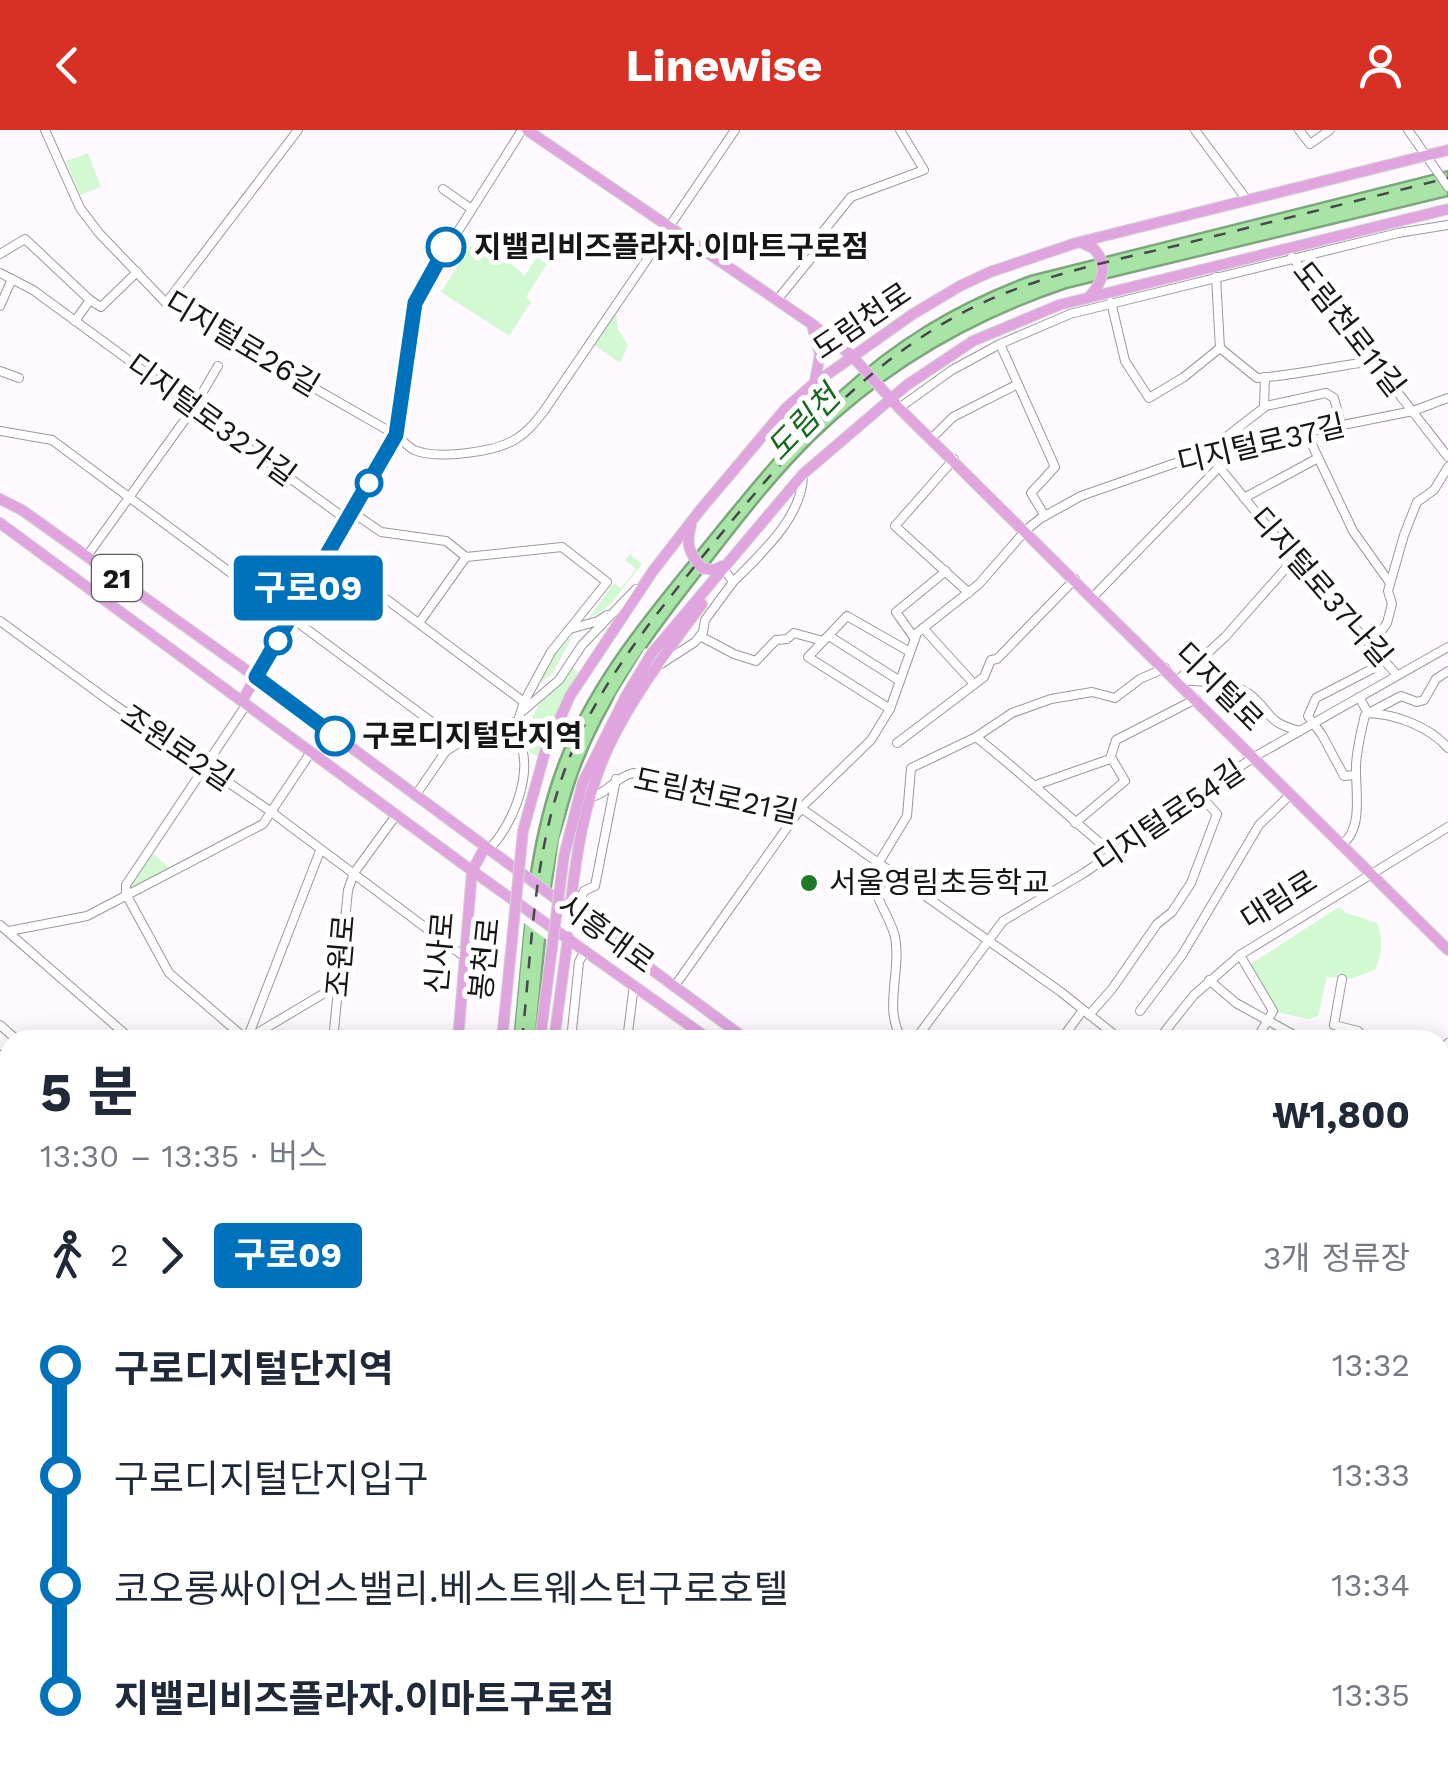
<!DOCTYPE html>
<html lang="ko">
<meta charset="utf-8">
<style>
body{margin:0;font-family:"Work Sans","Noto Sans KR",sans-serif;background:#f2f2f3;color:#1f2937;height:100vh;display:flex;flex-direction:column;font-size:38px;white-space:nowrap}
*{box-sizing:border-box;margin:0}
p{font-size:32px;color:#747a83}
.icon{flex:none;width:55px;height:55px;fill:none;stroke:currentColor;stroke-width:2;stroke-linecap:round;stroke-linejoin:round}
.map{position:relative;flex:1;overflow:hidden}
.drawer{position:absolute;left:0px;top:900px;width:1450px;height:742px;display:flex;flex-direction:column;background:#fff;border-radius:30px 30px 0 0;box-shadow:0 5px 25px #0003}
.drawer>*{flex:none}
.badge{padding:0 20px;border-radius:8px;font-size:35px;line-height:65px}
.map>.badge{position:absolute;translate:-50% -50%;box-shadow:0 0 0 5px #fff}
.legs{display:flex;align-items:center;gap:15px;height:110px;padding:0 40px;font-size:32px}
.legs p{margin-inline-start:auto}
.overview{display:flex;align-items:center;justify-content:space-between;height:170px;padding:0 40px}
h1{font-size:55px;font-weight:700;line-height:75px}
ul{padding:0 40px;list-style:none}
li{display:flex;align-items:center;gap:35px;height:110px;font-size:38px}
li i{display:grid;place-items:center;width:15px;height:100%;margin:0 12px;background:currentColor}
li i::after{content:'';width:25px;height:25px;margin:-12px;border:8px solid;border-radius:50%;background:#fff}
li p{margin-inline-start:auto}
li:first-child i{background:linear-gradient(#0000 50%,currentColor 0)}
li:last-child i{background:linear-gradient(currentColor 50%,#0000 0)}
header{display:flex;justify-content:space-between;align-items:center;height:130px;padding:0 40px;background:#d93025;color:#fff;font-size:45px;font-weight:700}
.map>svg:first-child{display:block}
.green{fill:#d3f9d2}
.water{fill:#a7e4a6;stroke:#7ca67b;stroke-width:2.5}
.pier{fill:#fef9fe}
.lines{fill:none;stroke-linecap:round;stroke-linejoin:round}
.minor-casing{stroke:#9e969d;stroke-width:10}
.major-casing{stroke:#d5d5d5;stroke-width:12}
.minor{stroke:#fff;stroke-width:8}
.major{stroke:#e0a5de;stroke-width:10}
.rail{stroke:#494749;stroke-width:2.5;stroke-dasharray:12 12;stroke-linecap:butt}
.major-bridge-casing{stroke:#d5d5d5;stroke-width:12;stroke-linecap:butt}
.major-bridge{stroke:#e0a5de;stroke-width:10}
.line-1-casing{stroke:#fff;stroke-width:22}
.line-1{stroke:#0072bc;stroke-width:15}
.stop-1-dot{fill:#fff;stroke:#0072bc;stroke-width:5}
.poi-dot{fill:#207927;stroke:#fff;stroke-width:4}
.labels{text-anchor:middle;stroke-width:10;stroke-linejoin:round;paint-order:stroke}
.shield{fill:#fff;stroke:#5d5b5d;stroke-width:2.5}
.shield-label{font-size:28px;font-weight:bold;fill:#171517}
.stop-label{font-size:30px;font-weight:bold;fill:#171517;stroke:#fff;text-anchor:start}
.street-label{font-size:30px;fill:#171517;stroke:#fff}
.poi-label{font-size:30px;fill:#171517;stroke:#fff;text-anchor:start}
.water-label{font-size:32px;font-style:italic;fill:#15691d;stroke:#fff}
</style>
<header><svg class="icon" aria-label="back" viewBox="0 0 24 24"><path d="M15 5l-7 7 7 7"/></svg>Linewise<svg class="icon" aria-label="person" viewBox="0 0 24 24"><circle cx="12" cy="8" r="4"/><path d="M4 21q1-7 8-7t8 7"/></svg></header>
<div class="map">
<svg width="1448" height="1641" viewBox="0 0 1448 1641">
<rect width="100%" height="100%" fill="#fef9fe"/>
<!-- green -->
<g class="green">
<path d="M88,23L101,57L80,65L66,31Z"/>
<path d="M470,116C489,123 512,129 524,146L537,127L547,134L526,167L531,172L509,206L441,162Z"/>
<path d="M615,177L618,199L628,216L620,233L591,213Z"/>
<path d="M630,424L642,434L610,475L588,489L614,453L621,458L636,439L625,430Z"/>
<path d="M575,502L552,544L542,552L541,549L555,524Z"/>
<path d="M568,536L578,542L539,626L529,623C520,590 549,561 568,536Z"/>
<path d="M152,723L170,738L128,759Z"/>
<path d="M1339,777L1347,783L1377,793C1383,806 1382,827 1375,840L1350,849L1327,847L1318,886L1308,889L1276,882L1249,835Z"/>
</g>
<!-- water -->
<path class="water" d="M1448,41V66L1067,158C972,190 887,239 815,309C772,351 735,401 698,448C648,512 599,578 574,655C547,737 545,825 535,910H513C522,823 525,733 553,649C581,564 637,495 693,427C796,299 871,205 1030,146Z"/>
<!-- pier -->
<path class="pier" d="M645,518L649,521L599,606L580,652L535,910L547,810L524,793L513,910H508L527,728L537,681L550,643L537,685L528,741L552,759L559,710L579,644L616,565Z"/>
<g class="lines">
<!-- minor casing -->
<g class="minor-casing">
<g id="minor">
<path d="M45,0L80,78L99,103L166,173L396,305C402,310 408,317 414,320C438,330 495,322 516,309C528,302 536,291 544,281L735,0"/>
<path d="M1195,0L1247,70"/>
<path d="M1299,0L1310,14L1330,0"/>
<path d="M1408,0L1448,57"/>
<path d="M443,59L470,78"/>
<path d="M0,124L25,109L90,170"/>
<path d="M1292,127L1448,327"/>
<path d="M0,143L33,160L347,390"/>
<path d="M1216,147L1220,218"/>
<path d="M777,170L813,126L822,103L851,67L924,40L900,0"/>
<path d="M1111,172L1125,231L1149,268L1184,247L1220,218L1257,248C1297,245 1334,236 1374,231"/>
<path d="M166,173L298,0"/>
<path d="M0,176L12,149"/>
<path d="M75,191L90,170L101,177L137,142"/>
<path d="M1000,214L1055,337L1031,363L1045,386"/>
<path d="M0,241L19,248"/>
<path d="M1264,277L1265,247"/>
<path d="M899,278L952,240L1000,214L1070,184L1398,103L1448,95"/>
<path d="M1341,295L1334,268L1326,263L1266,276L1207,322L1294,429L1397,545"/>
<path d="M0,301L52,310L460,613"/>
<path d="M1306,302L1353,401L1390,453"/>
<path d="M932,308L953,287L1018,254"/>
<path d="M954,329L895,396L969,463"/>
<path d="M1244,368L1318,328"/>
<path d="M352,382L381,402L446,411L466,427"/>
<path d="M327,425L524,572"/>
<path d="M87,426L194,277L218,236"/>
<path d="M733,452C761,424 802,387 803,346"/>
<path d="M1093,467L1219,337"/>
<path d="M0,491L112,573L270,681L466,828"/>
<path d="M923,498L974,554"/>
<path d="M570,499L598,491L607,485"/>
<path d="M700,506L734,524L756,531L776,510L787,509L794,503L823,511"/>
<path d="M829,506L900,551"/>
<path d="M915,509L896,482L946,441"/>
<path d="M661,534L695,512L703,502L705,490L733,452L726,442"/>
<path d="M256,547L396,305L412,187L419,163L522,0"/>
<path d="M1178,550L1225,507L1294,429"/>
<path d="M1178,550C1200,552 1231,550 1249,564C1273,582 1264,592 1300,601"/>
<path d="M1359,567L1368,583C1396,584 1430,597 1448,618"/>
<path d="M246,575L126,755V764L169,843L247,910"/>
<path d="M890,579L808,527L847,486L910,522"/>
<path d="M524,580L559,550L582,515L636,459"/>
<path d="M976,607C1023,644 1066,685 1113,724"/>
<path d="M897,613L984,547L991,530L997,529L1075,449"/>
<path d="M1356,645L1344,646L1322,605L1308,586L1316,568L1372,539V514L1387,493L1392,474L1388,461L1404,405L1417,372L1434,360L1448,337"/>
<path d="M1036,655L1110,629L1116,610L1196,569"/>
<path d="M415,666L446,621L470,606L518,591L524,572L551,522L607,452L562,417L466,427L419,493"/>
<path d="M591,667C607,664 614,648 633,643L801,678L1061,862L1121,910"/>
<path d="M1075,693L1125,651L1111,627"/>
<path d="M1342,714C1364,699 1355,659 1356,635C1357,618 1361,602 1365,585L1401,566L1417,572L1424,570L1436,549L1448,541"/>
<path d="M488,720C512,698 537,637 517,608L497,600"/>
<path d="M878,734L907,686L911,638L976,607L1012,583L1051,569L1092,562L1115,568L1140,549L1165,538"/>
<path d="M890,742L876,762C881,777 892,793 895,807C902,841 882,881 903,910"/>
<path d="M575,784L584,761L595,756L616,649"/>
<path d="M0,795L132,910"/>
<path d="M9,801L87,786L263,694L311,622"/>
<path d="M1240,825L1273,881L1256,910"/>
<path d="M1342,849L1334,895L1358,901L1367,910"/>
<path d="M1209,850L1236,873L1303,910"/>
<path d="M674,857L801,678L871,610L890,579L917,503L979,454L1026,400L1041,388L1081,366L1207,322L1413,281L1448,268"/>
<path d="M1140,881L1182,825L1259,695L1291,664"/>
<path d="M1089,885L1112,859L1157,794L1172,782L1191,753L1217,684L1200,665"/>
<path d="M0,895L17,910"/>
<path d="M249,904L320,721"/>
<path d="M238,910L254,905L338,855"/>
<path d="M333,910L348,760L354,743L397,684"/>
<path d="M571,910L579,832L585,820"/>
<path d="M627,910L634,855"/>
<path d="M915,910L1003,791L1084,743L1254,627L1448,517"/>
<path d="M1061,910L1083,880"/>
<path d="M1158,910L1194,865L1240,825L1448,697"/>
<path d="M1440,921L1448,913"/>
<path d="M0,925L10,976"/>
<path d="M1440,1006L1448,994"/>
<path d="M0,1042L10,1037"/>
<path d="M1440,1057L1448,1061"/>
<path d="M1440,1100L1448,1093"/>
<path d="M0,1189L10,1187"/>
<path d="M1440,1196L1448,1203"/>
<path d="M1440,1340L1448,1304"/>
<path d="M0,1521L10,1519"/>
<path d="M257,1632L268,1641"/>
<path d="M425,1632L426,1641"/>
<path d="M479,1632L481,1641"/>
<path d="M537,1632L540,1641"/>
<path d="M845,1632L847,1641"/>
<path d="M1144,1632L1156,1641"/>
<path d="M131,1641L177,1632"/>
<path d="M248,1641L254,1632"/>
<path d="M329,1641L336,1632"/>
<path d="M995,1641L1003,1632"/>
</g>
</g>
<!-- major casing -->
<g class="major-casing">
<g id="major">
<path d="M527,0L812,194L852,226L899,278L1448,820"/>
<path d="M1082,113L1093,118C1108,133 1104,151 1090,166"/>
<path d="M812,195L820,224L815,251"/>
<path d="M0,369L22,380L256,547L747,910"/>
<path d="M0,393L471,740L710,910"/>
<path d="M691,396C685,415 690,424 702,438L714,440L722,436"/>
<path d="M242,571L256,547"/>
<path d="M523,701L545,622L570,566L653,441L701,379L786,278L811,256L913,184L960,156L990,142L1076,113L1448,20"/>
<path d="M564,726L583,652L627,564L652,523L803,344L907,255L973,211L1059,175L1448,79"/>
<path d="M570,780C576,724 585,667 609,616C633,565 669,519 702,474"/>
<path d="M458,910L472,741L485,717"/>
<path d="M554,910L568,807"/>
<path d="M0,1337L10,1394"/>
<path d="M1440,1407L1448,1410"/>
<path d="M1440,1419L1448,1426"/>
<path d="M1440,1443L1448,1449"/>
<path d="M0,1445L10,1502"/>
<path d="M33,1632L34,1641"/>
<path d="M52,1632L54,1641"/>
<path d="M625,1632L629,1641"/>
<path d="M671,1632L675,1641"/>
<path d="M739,1632L744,1641"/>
<path d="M780,1632L783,1641"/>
</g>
</g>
<!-- minor -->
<use href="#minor" class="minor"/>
<!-- major -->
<use href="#major" class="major"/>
<!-- rail -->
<g class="rail">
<path d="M522,910C532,818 533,722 567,634C598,555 650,492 703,426C789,321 877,213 1008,162C1064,140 1125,128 1183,114C1271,92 1360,70 1448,48"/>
<path d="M709,1632L713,1641"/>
</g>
<!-- major-bridge casing -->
<g class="major-bridge-casing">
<g id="major-bridge">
<path d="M502,910L523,701"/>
<path d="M540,910L564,726"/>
</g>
</g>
<!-- major-bridge -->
<use href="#major-bridge" class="major-bridge"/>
</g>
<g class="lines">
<!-- line-1 casing -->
<g class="line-1-casing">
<path id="line-1" d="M335,606L256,547L396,305L415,173L446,117"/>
</g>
<!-- line-1 -->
<use href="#line-1" class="line-1"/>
</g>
<!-- markers -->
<g class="stop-1-dot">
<circle cx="446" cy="117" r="18"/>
<circle cx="369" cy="353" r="12"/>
<circle cx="278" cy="511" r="12"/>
<circle cx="335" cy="606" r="18"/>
</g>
<circle class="poi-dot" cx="809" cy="753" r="10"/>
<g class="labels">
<!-- shield labels -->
<rect class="shield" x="92" y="425" width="50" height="46" rx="8"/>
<g class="shield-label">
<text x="117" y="458">21</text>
</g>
<!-- stop labels -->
<g class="stop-label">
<text x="474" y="127">지밸리비즈플라자.이마트구로점</text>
<text x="362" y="616">구로디지털단지역</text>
</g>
<!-- street labels -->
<g class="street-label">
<text transform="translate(862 191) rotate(-34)" y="10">도림천로</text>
<text transform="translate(1349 199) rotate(52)" y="10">도림천로11길</text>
<text transform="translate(242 214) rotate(31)" y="10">디지털로26길</text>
<text transform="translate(211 290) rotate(36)" y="10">디지털로32가길</text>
<text transform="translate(1261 314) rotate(-13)" y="10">디지털로37길</text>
<text transform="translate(1321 457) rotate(49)" y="10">디지털로37나길</text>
<text transform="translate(1219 557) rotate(45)" y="10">디지털로</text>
<text transform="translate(177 618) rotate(34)" y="10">조원로2길</text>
<text transform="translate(716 666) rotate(12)" y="10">도림천로21길</text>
<text transform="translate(1169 686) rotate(-34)" y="10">디지털로54길</text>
<text transform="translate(1279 770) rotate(-32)" y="10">대림로</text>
<text transform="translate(606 804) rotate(36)" y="10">시흥대로</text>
<text transform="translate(440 823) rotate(-85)" y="10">신사로</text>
<text transform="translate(341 826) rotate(-85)" y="10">조원로</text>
<text transform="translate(485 829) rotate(-84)" y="10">봉천로</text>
</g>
<!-- poi labels -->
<g class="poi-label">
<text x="829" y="763">서울영림초등학교</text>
</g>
<!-- water labels -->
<g class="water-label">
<text transform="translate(803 293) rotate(-46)" y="11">도림천</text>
</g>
</g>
</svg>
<b class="badge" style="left:308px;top:458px;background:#0072bc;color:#fff">구로09</b>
<section class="drawer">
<div class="overview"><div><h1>5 분</h1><p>13:30 – 13:35 · 버스</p></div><b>₩1,800</b></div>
<div class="legs"><svg class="icon" aria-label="walk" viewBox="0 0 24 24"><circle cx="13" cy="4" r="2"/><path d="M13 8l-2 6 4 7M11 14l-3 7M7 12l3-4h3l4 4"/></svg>2<svg class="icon" aria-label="forward" viewBox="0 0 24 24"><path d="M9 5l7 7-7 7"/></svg><b class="badge" style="background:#0072bc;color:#fff">구로09</b><p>3개 정류장</p></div>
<ul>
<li><i style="color:#0072bc"></i><b>구로디지털단지역</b><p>13:32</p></li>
<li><i style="color:#0072bc"></i><span>구로디지털단지입구</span><p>13:33</p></li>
<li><i style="color:#0072bc"></i><span>코오롱싸이언스밸리.베스트웨스턴구로호텔</span><p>13:34</p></li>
<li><i style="color:#0072bc"></i><b>지밸리비즈플라자.이마트구로점</b><p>13:35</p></li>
</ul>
</section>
</div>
